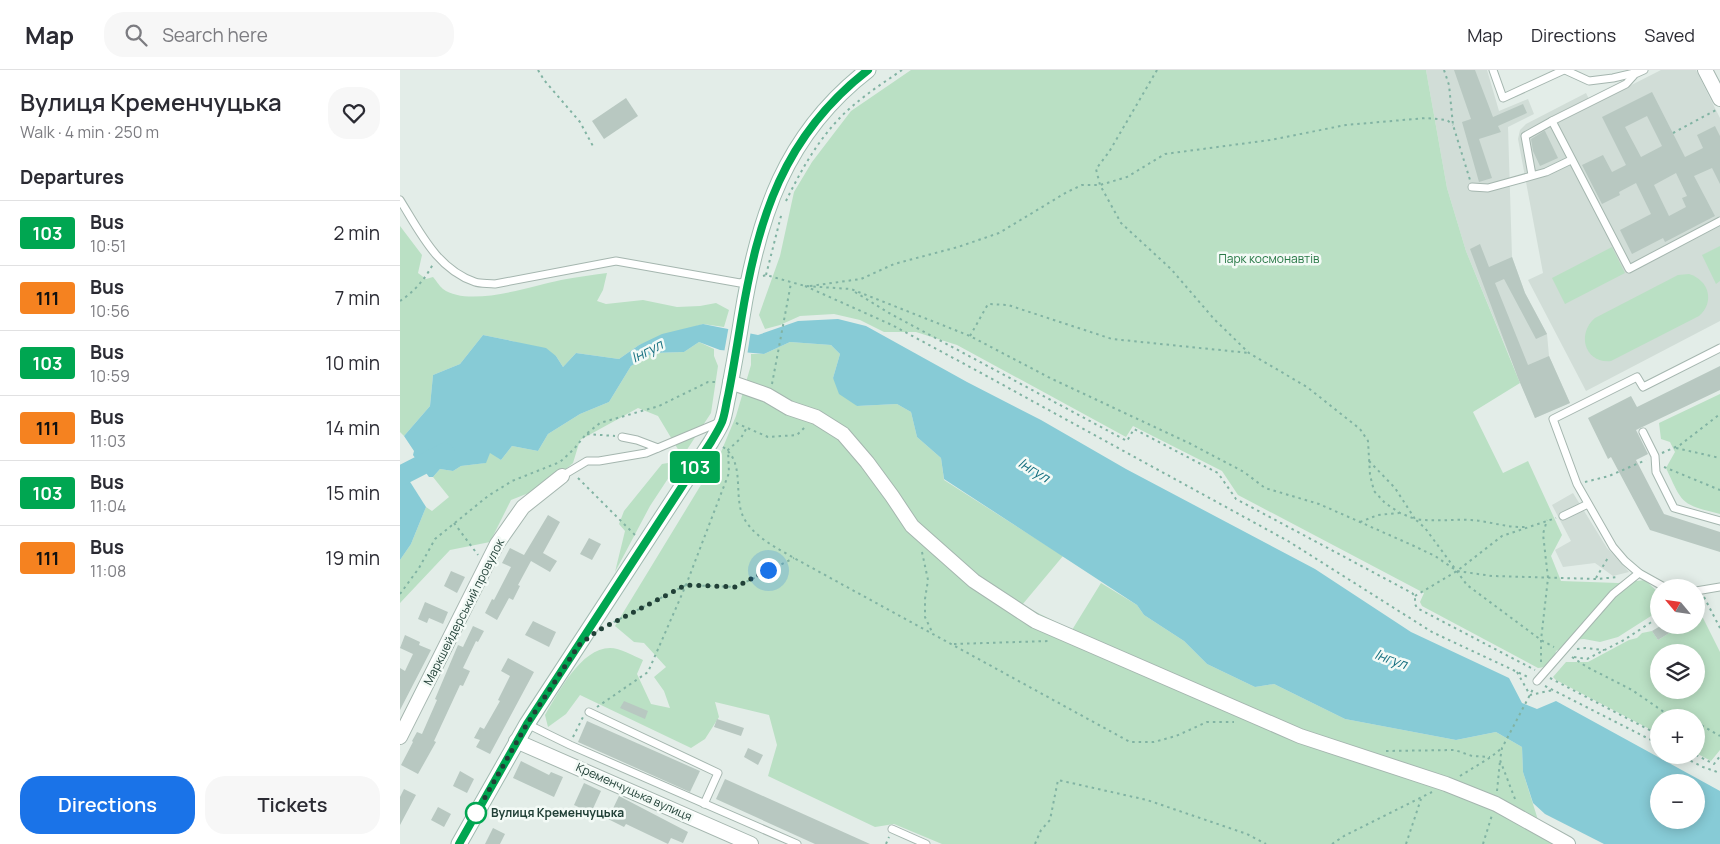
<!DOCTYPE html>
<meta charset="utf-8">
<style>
body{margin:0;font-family:Manrope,sans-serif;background:#f7f7f7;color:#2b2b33;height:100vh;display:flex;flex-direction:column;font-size:19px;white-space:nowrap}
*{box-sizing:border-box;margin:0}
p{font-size:16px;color:#7c7c81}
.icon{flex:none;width:28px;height:28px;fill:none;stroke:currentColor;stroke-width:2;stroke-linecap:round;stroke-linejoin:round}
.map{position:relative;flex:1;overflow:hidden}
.details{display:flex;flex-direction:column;background:#fff;width:400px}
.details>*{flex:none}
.badge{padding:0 10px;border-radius:4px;font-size:18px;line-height:32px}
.needle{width:32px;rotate:299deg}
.fabs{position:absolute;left:1250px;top:509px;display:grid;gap:10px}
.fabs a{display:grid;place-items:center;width:55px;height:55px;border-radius:50%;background:#fff;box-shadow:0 2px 12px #0003;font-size:25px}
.you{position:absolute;width:25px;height:25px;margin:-12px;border:4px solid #fff;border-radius:50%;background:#1a73e8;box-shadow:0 0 0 8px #1a73e833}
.map>.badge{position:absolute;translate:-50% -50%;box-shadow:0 0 0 2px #fff}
h2{padding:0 20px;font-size:19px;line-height:45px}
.round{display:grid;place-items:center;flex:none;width:52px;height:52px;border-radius:20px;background:#f7f7f7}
.head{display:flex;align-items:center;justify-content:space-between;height:85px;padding:0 20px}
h1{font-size:24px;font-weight:600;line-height:38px}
.action{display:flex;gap:10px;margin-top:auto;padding:10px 20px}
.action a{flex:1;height:58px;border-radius:20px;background:#1a73e8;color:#fff;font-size:20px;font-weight:600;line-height:58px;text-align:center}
.action a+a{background:#f7f7f7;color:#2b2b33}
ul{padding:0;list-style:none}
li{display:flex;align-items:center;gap:15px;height:65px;padding:0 20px;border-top:1px solid #e1e1e2}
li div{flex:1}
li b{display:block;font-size:19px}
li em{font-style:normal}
li .badge{min-width:55px;font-weight:700;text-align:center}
header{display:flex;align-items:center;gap:30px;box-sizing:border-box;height:70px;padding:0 25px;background:#fff;border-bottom:1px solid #e1e1e2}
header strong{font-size:24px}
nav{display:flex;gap:28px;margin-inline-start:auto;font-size:18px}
.search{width:350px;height:45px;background:#f7f7f7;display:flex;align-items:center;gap:12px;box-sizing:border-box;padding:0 18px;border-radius:20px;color:#7c7c81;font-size:19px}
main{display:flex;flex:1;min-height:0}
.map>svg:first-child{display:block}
.built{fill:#d1ddd7}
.green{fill:#bae0c4;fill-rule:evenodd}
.water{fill:#87cbd6;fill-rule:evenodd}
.pier{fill:#e3ede8}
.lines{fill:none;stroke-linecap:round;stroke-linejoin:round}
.river{stroke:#87cbd6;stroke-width:20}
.building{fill:#b8c8c1;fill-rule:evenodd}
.lane-casing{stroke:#a5b6af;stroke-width:9}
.street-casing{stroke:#a5b6af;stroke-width:16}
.secondary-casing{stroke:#a0bab0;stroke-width:17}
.path{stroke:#81b3a3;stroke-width:2;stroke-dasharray:2.5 4;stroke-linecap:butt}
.lane{stroke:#fff;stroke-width:7}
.street{stroke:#fff;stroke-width:14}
.secondary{stroke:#fff;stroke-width:15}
.line-casing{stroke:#fff;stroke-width:11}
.line{stroke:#00a651;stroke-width:8}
.walk{stroke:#214037;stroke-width:5;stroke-dasharray:0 9}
.stop-dot{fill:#fff;stroke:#00a651;stroke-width:2.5}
.labels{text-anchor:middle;stroke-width:5;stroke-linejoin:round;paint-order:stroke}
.park-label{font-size:12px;fill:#297947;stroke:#f3faf6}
.street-label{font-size:12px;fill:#214037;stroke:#f3faf6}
.stop-label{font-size:12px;font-weight:bold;fill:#214037;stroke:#f3faf6;text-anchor:start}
.water-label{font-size:14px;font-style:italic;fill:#177080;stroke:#f3faf6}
</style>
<header>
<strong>Map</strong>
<div class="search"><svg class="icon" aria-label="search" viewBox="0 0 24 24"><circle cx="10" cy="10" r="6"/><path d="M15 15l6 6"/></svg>Search here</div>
<nav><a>Map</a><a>Directions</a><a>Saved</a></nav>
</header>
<main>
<section class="details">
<div class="head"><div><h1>Вулиця Кременчуцька</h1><p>Walk · 4 min · 250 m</p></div><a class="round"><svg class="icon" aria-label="heart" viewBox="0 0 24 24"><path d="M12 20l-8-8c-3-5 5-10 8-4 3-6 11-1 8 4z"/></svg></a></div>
<h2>Departures</h2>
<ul>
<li><span class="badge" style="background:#00a651;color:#fff">103</span><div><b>Bus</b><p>10:51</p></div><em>2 min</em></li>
<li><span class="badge" style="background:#f58220;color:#111">111</span><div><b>Bus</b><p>10:56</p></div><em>7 min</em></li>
<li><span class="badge" style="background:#00a651;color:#fff">103</span><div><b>Bus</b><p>10:59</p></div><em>10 min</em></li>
<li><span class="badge" style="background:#f58220;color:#111">111</span><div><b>Bus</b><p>11:03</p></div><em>14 min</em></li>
<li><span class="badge" style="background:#00a651;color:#fff">103</span><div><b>Bus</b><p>11:04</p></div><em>15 min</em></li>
<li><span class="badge" style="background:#f58220;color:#111">111</span><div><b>Bus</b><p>11:08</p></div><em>19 min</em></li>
</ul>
<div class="action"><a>Directions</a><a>Tickets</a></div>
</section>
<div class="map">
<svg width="1320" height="774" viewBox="0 0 1320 774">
<rect width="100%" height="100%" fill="#e3ede8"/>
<!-- built -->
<g class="built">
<path d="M1026,0H1087L1099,41L1128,29L1134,44L1108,57L1112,187L1125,223L1147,264L1149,286L1170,333L1135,348L1066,181L1047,118Z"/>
<path d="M1261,0H1296L1320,48V251L1186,321L1128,210L1143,203L1118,69L1120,60L1126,54L1186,23L1192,35Z"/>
<path d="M1173,423L1207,478L1229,502L1213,506L1195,493L1163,497L1155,480L1171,471L1152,435Z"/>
</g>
<!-- green -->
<g class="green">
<path d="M511,0H1026L1047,118L1066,181L1120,313L1073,342L1103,403L1128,391L1162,465L1151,486L1161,511L1218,513L1245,510L1259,523V536L1251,546L1218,567L1200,572L1184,569L1171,570L1164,577L1156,581C1154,592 1148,597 1138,598L1022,536L1020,532L1024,523L838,425L822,401L733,356L726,367L557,275L516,262H484L460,250L434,244L400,246L380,255L365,259L359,245L380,186L394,122L412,92L451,41Z"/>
<path d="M0,156L22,185L18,203L26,209L33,207C36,210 39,216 43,219C69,238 132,216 161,210C176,207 192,205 207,203L203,220L197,231L206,234L243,230L277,237L300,236L316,233L329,240L324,257L303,254L239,275L219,289L176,283L163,297L156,286L112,271L83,265L60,294L33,305L30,336L4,366L0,362Z"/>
<path d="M1320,176V211L1316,214L1302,185Z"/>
<path d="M1212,177L1225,203L1165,234L1152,208Z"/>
<path d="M1289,204C1309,210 1315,232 1299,246L1211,291C1185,294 1176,264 1195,248L1278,205Z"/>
<path d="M299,272L314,279V286L318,296L311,343L250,436L215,502L225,461L219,454L224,441L262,394L274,392L279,381L258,346L238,338L180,370L173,393L144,417L111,430L90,472L50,480L0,533V490L11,474L26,437L32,441L49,427L33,407L40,399L53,401L61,396L85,393L90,382L101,390L112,376L138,381L148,364L180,344L209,332L231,296L253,283L284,282Z"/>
<path d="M390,272L431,275L440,284L433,308L457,336L497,334L511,342L517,367L541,388L544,410L663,486L622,535L672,560L701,513L737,535L744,545L784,571L807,594L855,617L874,614L945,649L1056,670L1096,662L1122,677L1123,702L1138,750L1161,774H542L494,754L475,757L368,706L377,675L369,645L315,632L319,647L305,669L291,678L180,625L166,644L148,657L145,645C158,623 181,578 210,578C220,578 234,586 243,590L237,604L251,634L270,638L264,621L254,607L266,597L244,573L234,572L215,556L321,382L336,346L351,295V284H364Z"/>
<path d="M1320,324V444C1280,434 1283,434 1266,398L1275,382L1270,372L1261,369L1259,353Z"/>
<path d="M1296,534L1320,582V680L1311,691L1296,683V648H1259V664L1156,610L1153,607L1166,592H1188L1229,570L1237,568L1242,563L1252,561L1258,570L1282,555H1296ZM1259,582H1296V620H1259Z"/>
</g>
<!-- water -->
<g class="water">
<path d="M438,249L466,256L567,312L641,350L726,399L915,499L1011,562L1109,608L1122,633L1137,639L1156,631L1320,721V774H1204L1145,744L1133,733L1123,702L1122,677L1096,662L1056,670L945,649L874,614L855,617L807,594L784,571L744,545L737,535L544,409L541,388L517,367L511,342L497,334L457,336L439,324L433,308L440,284L431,275L390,272L364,284L320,280L299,272L284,282L253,283L231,296L209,332L180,344L148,364L138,381L112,376L101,390L90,383L86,393L61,396L53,401L40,399L33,407H29L13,385L14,381L4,366L30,336L33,305L60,294L83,265L146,278L156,286L163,297L176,283L219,289L239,275L262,264L303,254L358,265L398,251ZM1259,712H1296V750H1259Z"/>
<path d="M0,396L26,437L11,474L0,490Z"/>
</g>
<!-- pier -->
<path class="pier" d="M329,255L351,260L347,286L324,283Z"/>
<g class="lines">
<!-- river -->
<path class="river" d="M0,406L45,383"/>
</g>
<!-- building -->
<g class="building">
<path d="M1054,0H1075L1093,47L1123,34L1127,43L1098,56L1101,62L1079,69L1092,108L1079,112L1062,52L1071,49Z"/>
<path d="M1252,22L1285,87L1303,78L1297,65L1315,56L1320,66V114L1312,98L1294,106L1315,146L1265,172L1263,168L1232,184L1220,160L1251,144L1236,113L1219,122L1220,125L1202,134L1182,95L1203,85L1212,102L1226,95L1202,47ZM1247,46L1262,76L1241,87L1225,57ZM1276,103L1287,126L1282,128L1286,137L1269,146L1254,115Z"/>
<path d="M226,28L238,46L204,69L192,51Z"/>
<path d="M1144,61H1145L1158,88L1140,96L1133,81L1131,69Z"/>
<path d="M1080,174L1089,197L1112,187L1125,223L1147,264L1136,269L1104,209L1095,213L1128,295L1149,286L1170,333L1135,348L1118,308L1070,179Z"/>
<path d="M1320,296V320L1236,360L1248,384L1236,390L1264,444L1320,462V482L1250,460L1211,387L1208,389L1188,348L1231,326L1237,337Z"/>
<path d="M148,445L160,452L143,483L157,491L150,502L131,491L118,515L120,516L113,530L109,528L97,550L85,543L92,529L94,530L111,497L102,493L110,478L124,485Z"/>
<path d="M189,468L201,474L192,490L180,484Z"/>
<path d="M51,501L65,507L57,523L44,516Z"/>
<path d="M25,532L48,542L43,554L29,548L27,553L18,549Z"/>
<path d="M133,551L156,562L149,577L125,565Z"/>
<path d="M1262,555H1282L1258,570L1252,561Z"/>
<path d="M73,556L84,561L78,572L76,571L63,598L70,601L63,616L60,615L34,671L36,672L18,704L1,695L13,672L12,671L17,662L22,664L37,630L35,629L58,575L63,577Z"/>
<path d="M5,565L20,572L19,575L31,580L0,640V598L5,601L13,584L0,578Z"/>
<path d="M108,588L134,602L90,684L76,677L80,670L74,668L80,657L84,659L100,631L98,630L110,606L101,601Z"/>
<path d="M224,631L248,641L245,649L220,638Z"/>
<path d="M317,649L344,658L341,666L314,657Z"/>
<path d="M187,651L300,701L290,722L178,672Z"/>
<path d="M348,678L363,685L358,695L344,687Z"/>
<path d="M121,691L149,705L151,702L163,707L154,727L113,708Z"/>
<path d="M60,701L74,709L67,723L53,716Z"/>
<path d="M325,709L470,774H415L316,729Z"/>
<path d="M184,713L201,721L191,743L174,735Z"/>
<path d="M4,719L16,725L0,755V727Z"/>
<path d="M219,726L288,762L283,773L271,768L268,774L226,754L224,757L208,749Z"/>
<path d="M38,737L51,744L44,757L31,750Z"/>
<path d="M93,758L105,764L100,774H85Z"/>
</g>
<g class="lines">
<!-- lane casing -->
<g class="lane-casing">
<g id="lane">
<path d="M1093,0L1103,28L1164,0"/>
<path d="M1165,0L1189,11L1213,8L1234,3"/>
<path d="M1244,0L1235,4L1226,14L1152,51L1229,199L1320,151"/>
<path d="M1132,105L1125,66L1152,51"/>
<path d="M1072,117L1088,118L1146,102L1171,90"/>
<path d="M0,130C20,162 37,199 75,212C81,214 88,213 95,214L216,191L340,213L348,210"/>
<path d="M1243,362L1255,386L1256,402L1274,438L1320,451"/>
<path d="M222,367L237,370L258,378"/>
<path d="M162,406L187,391H199L246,383L320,352"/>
<path d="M1163,446L1188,434"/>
<path d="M1266,518L1239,503L1225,491L1213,477L1177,414L1153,349L1237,307L1243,317L1320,278"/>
<path d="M1296,521L1320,517"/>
<path d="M1137,611L1213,524L1239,503"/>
<path d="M189,642L318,703L304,734"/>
<path d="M127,654L170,675L397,774"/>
<path d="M492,759L526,774"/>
</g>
</g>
<!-- street casing -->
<g class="street-casing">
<g id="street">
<path d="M1305,0L1320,29"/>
<path d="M330,312L367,325L389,338L416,347L443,364L467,392L492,426L512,456L574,511L635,551L900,666L1046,714L1096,734L1168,774"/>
<path d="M0,667L97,474L123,437L162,406"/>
<path d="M116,671L351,774"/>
</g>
</g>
<!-- secondary casing -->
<g class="secondary-casing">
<path id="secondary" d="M59,774L127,654L311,372C315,365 319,359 322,352C325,344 326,334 328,326C333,299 338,273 342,247C358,147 385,64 468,0"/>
</g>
<!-- path -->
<g class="path">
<path d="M138,0L144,10L180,52L194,78"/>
<path d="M757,0L709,82L696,99L700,115L721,153L771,199L814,249L849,283L907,317L960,359L968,371L970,405L974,421L985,433L1000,443L1015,449L1025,458L1067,515L1141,570L1154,577"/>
<path d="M1044,0L1049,15L1053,55L1070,110"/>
<path d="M1273,63L1316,40"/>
<path d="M386,131C403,96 424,59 455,34C469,22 486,11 502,0"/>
<path d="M366,205L382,142"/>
<path d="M363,206L366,205L405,216L451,219L570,266L652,309L789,373L844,402L865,418L919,434L960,452L1014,476L1035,486L1057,501L1092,506L1196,509L1219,507"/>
<path d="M405,216L492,255L583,304L888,471L1032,562L1130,608"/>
<path d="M410,216L461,209L494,194L558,177L599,163L667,122L682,115H700L727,107L765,84L870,70L946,55L1026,48L1047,50L1053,55"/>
<path d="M455,222L489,243L727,371L734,359L818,403L836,429L1012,523L1015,526V534L1017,538L1135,600"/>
<path d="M0,231C13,223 26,208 33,194"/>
<path d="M570,266L588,234L608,235L712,269L849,283"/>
<path d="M372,314L391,213"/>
<path d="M336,353L368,367L397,365L405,357"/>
<path d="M187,364L215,366"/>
<path d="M323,377C348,394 330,431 347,453C358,469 377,478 394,488L730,672H754L776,666L807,652H834"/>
<path d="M1276,378L1320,388"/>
<path d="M1262,383L1280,375L1320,344"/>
<path d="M969,391L995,418L1015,449C1034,452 1052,449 1071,450C1089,451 1107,458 1125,457"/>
<path d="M1264,397L1320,420"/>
<path d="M178,408L235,465"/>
<path d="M1185,412L1209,406L1246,390"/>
<path d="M960,452L978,445L999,443"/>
<path d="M54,453L78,485"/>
<path d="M522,482L528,510L525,529V547L533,564"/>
<path d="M1196,508L1209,486"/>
<path d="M0,524L19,498L35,469L88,426L112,411L160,392L174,379L186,364L200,353L259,336L308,312H318"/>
<path d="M1015,526L1057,501L1102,466L1156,448"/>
<path d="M1304,527L1320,558"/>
<path d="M208,555L286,515L336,517L394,488"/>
<path d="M554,574L649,571"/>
<path d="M1177,579L1185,578L1204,580"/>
<path d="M1172,587L1187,597L1232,620L1264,642L1282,648"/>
<path d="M1174,587L1187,589L1224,570L1250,553L1259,546"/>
<path d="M1141,592V570L1148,508L1143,464L1147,450"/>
<path d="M1117,602L1130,625L1153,620"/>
<path d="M1150,608L1259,665"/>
<path d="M1145,616L1259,674"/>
<path d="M197,637L248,602L286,515L329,403L328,380L341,368L346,359"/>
<path d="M1296,652L1320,666"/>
<path d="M173,667L183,647"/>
<path d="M986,681L1055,680L1072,686L1090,687"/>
<path d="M1279,685L1303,697L1320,703"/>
<path d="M1296,685L1314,694L1320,686"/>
<path d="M1060,706L1091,687L1102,678"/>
<path d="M1097,721L1100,691"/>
<path d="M1115,729L1100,690L1102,678L1133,619"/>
<path d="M486,774L489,767"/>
<path d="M635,774L641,760L650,750L658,710L747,730L847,764L866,774"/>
<path d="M932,774L944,766L1032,722"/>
<path d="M1006,774L1021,729"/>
<path d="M1083,774L1092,745"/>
</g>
<!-- lane -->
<use href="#lane" class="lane"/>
<!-- street -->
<use href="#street" class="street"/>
<!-- secondary -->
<use href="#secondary" class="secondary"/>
</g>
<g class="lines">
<!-- line casing -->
<g class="line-casing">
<path id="line" d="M59,774L127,654L311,372C315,365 319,359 322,352C325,344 326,334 328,326C333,301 337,276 341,251C358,148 383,66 468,0"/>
</g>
<!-- line -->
<use href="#line" class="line"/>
<!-- walk -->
<path class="walk" d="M76,743L127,654L179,575L197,561L286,515L336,517L368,500"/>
</g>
<!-- markers -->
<circle class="stop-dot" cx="76" cy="743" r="10"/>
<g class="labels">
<!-- park labels -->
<g class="park-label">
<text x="869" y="193">Парк космонавтів</text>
</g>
<!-- street labels -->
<g class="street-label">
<text transform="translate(64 542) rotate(-63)" y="4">Маркшейдерський провулок</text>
<text transform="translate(234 722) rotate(24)" y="4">Кременчуцька вулиця</text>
</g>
<!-- stop labels -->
<g class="stop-label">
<text x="91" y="747">Вулиця Кременчуцька</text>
</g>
<!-- water labels -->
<g class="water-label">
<text transform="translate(247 281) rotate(-27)" y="5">Інгул</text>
<text transform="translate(634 400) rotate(31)" y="5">Інгул</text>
<text transform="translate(991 589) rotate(20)" y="5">Інгул</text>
</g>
</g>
</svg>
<div class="fabs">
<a><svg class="needle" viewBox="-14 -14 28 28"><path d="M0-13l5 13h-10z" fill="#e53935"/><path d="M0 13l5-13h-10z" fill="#7c7c81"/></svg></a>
<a><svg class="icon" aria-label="layers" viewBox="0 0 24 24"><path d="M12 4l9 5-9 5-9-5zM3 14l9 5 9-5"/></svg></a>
<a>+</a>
<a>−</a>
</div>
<div class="you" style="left:368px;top:500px"></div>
<b class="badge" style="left:295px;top:397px;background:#00a651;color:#fff">103</b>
</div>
</main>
